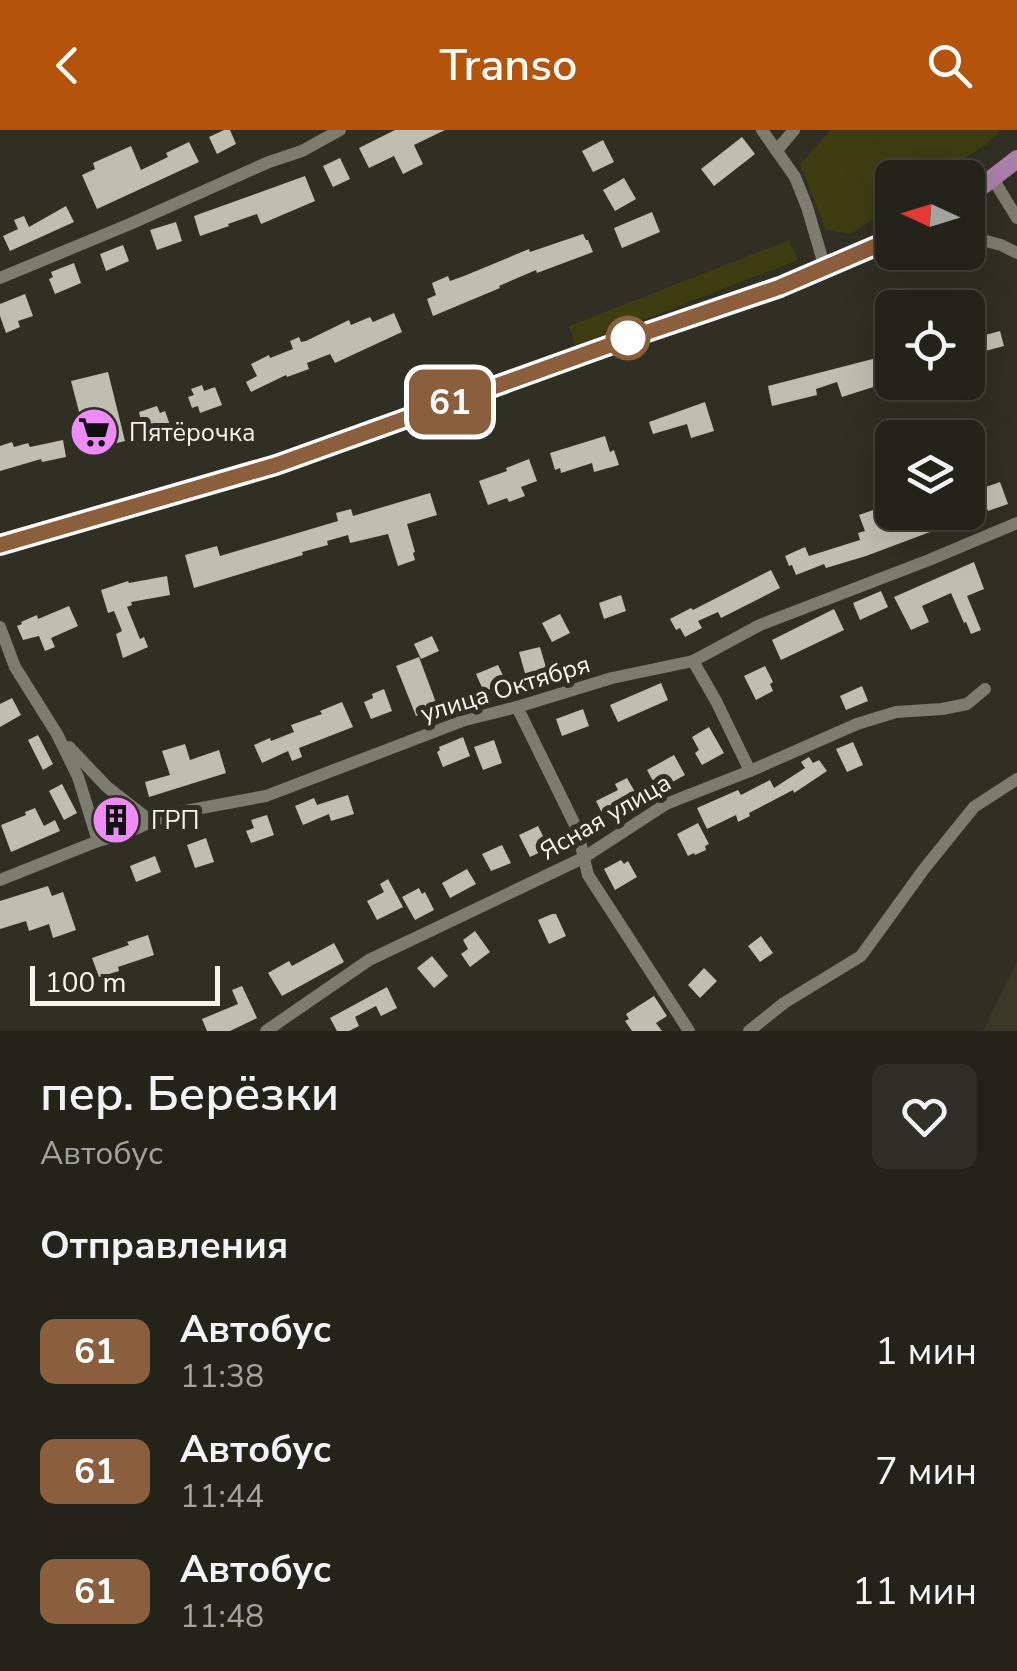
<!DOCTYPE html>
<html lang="ru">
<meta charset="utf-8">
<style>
body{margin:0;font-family:"Nunito Sans",sans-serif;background:#2f2f27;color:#f1f3f6;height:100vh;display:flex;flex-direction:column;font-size:38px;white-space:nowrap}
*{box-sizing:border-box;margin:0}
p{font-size:32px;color:#a3a4a2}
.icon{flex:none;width:55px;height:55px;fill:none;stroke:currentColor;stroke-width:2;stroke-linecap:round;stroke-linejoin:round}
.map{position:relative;height:901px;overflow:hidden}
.drawer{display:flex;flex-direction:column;background:#23231a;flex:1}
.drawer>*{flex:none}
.badge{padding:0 20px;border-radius:15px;font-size:35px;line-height:65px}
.needle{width:65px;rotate:274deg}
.tools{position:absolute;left:875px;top:30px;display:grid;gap:20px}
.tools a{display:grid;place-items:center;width:110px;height:110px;border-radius:15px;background:#23231a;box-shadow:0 10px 40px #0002,0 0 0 2px #404039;font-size:50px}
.scale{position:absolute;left:30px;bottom:25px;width:190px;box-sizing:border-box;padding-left:10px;border:5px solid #f5f5ee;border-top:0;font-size:28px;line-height:35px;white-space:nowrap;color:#f5f5ee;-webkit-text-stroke:8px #2f2f23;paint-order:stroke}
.map>.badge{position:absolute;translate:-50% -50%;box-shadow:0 0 0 5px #fff}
h2{padding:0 40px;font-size:38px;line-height:90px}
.round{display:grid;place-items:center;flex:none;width:105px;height:105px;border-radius:15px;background:#2f2f27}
.overview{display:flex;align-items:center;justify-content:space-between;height:170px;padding:0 40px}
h1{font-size:48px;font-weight:600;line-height:75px}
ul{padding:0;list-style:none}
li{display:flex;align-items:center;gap:30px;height:120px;padding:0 40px}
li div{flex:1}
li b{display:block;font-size:38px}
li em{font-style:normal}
li .badge{min-width:110px;font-weight:700;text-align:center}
header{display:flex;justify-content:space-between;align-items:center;height:130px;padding:0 40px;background:#b45309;color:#fff;font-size:45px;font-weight:600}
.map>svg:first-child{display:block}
.built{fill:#3a3927}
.green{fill:#3e3c11}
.building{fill:#bfbfb1}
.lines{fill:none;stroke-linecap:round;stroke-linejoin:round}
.minor{stroke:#7d7d6f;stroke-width:12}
.major{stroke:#aa7fa8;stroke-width:18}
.line-casing{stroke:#fff;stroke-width:22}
.line{stroke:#8b5e3c;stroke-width:15}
.stop-dot{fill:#fff;stroke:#8b5e3c;stroke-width:5}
.labels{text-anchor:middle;stroke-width:10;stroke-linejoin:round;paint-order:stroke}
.poi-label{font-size:25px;fill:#f5f5ee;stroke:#2f2f23;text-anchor:start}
.street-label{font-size:25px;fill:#f5f5ee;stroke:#2f2f23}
</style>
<header><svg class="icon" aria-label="back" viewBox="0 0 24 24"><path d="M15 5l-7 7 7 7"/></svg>Transo<svg class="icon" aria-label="search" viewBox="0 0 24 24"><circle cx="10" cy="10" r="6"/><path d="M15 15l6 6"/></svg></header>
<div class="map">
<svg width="1017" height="901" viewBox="0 0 1017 901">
<rect width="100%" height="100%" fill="#2f2f23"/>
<!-- built -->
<path class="built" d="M1017,831V901H983Z"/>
<!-- green -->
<g class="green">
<path d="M831,0H1000L987,14L936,47L892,48V76L851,104L826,100L800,34Z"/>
<path d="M789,110L798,130L575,216L569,196Z"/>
</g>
<!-- building -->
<g class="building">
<path d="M224,0H230L236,14L217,24L209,7Z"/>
<path d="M395,0H445L414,15L423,34L403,44L394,26L369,38L359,18Z"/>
<path d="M742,7L755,24L714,56L701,39Z"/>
<path d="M603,10L614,32L593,42L582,21Z"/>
<path d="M189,12L199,32L97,79L82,45L95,39L93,33L131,16L141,40L168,27L166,23Z"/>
<path d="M340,28L350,49L333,57L323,36Z"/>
<path d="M305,46L315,71L261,94L257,84L228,94L229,96L200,106L194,86Z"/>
<path d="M624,48L636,69L615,81L603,60Z"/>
<path d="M66,76L74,92L10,121L3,106L18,99L14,90L24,86L29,97Z"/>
<path d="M652,82L660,102L622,118L614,98Z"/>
<path d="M176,92L182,111L157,120L150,100Z"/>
<path d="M583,104L586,110H588L593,122L537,143L536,140L499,156L500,158L433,186L427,169L436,165L432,153L448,146L450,151L464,146L529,119L530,122Z"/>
<path d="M123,115L129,131L106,141L100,124Z"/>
<path d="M74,133L81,153L55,164L49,149L53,147L51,142Z"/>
<path d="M25,164L33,186L18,191L20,197L6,203L0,186V174Z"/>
<path d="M394,183L402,202L335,233L330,224L307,233L309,239L287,247L286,245L251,262L246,252L257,246L251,234L269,225L270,228L293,219L290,211L299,207L301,212L306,211L349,190L351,195L370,187L373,192Z"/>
<path d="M1000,201L1004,216L985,221L986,227L976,230L970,209Z"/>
<path d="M892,224V251L842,267L837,252L816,259L817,265L772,276L768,256Z"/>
<path d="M108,242L125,311L89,320L71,251Z"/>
<path d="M202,255L204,261L215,257L222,275L200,283L198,276L192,278L188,267L194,265L191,259Z"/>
<path d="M705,272L714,301L691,308L687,294L653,304L649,292Z"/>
<path d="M157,276L160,283L165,281L170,295L144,305L139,282Z"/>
<path d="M605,306L610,322L614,320L619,335L594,342L592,333L561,343L560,338L555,340L550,323Z"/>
<path d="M63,310L66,327L42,332L41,329L0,341V316L12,312L14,317L28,313L30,317Z"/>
<path d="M529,329L537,351L521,357L525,366L509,372L507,368L488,375L479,351L507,341L506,338Z"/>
<path d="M1000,352L1008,374L988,381L980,359Z"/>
<path d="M430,363L437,385L407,394L415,422L413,423L415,430L398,436L388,404L350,413L348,405L327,411L328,415L302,422L303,425L194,458L185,425L217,416L220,426L338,391L336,383L351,379L353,386Z"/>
<path d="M876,379L881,394L912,382H960L962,390L866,426L826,438L824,434L796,445L792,435L789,436L785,426L805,417L809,426L860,410L858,403L865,401L859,385Z"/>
<path d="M974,432L984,459L967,466L981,500L971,504L966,492L964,493L951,463L922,476L929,492L911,500L894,467Z"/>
<path d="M771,440L780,458L721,488L718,482L698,491L702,498L685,507L680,498L676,500L670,489L691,478L693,480Z"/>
<path d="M167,446L170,465L131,472L132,475L127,477L140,509L144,507L148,517L123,528L116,504L122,501L114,481L108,483L101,460L128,451L129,453Z"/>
<path d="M881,461L888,477L860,490L853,473Z"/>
<path d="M621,465L626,481L604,489L599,473Z"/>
<path d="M69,476L78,496L51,508L55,517L45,521L39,506L23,510L17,496L22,494L21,492L37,485L38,489Z"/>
<path d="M834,479L844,500L781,530L772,510Z"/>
<path d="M560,484L570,503L552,512L542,493Z"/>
<path d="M432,506L439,521L421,529L414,514Z"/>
<path d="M540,517L547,541L526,547L519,522Z"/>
<path d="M419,527L438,578L416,586L396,536Z"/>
<path d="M498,535L506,552L484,562L476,544Z"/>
<path d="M765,536L773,552L770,554L773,561L756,570L744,546Z"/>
<path d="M661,553L668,570L618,592L610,575Z"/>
<path d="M862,556L868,571L846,580L840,566Z"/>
<path d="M384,559L392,581L371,589L364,572L373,568L372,564Z"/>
<path d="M12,568L21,585L0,597V574Z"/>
<path d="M342,572L353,597L299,618L302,627L292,631L288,621L262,633L254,615L270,608L271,611L294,602L291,595L322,584L320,581Z"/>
<path d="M583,579L589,596L562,606L556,589Z"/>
<path d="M709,597L724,623L702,635L695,623L699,620L692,607Z"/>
<path d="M38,605L53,634L43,640L28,610Z"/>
<path d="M463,607L470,626L443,637L437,622L440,620L439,617Z"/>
<path d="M494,610L502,633L483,640L474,617Z"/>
<path d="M853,612L863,635L847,642L836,619Z"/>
<path d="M185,614L190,630L219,620L226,643L149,667L145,652L170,645L162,621Z"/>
<path d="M674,625L685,645L658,660L647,640Z"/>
<path d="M809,627L813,633L819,630L827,641L794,663L793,660L749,683L750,686L738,692L736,685L707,699L697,678L738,660L741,665L770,650L774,658L805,638L801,632Z"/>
<path d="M627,648L639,669L604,687L596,671L618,660L615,654Z"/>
<path d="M62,654L77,683L64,690L49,661Z"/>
<path d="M348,665L354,684L331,691L329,684L303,695L295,676L314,668L317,675Z"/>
<path d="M35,678L44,696L55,690L60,701L11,722L1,695L26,685L25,682Z"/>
<path d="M267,685L274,705L251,713L246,701L254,698L251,690Z"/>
<path d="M698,693L709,714L705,716L706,720L695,725L694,723L688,726L677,704Z"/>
<path d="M538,696L549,718L530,727L519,705Z"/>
<path d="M206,708L214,732L195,738L187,715Z"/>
<path d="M502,715L511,733L491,741L482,724Z"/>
<path d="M155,726L161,742L136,752L130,736Z"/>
<path d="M621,730L624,734L628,731L637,747L615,760L604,739Z"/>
<path d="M467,739L476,754L450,768L442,753Z"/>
<path d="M388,749L403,777L377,790L367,771L384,762L380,754Z"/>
<path d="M48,756L52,766L63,762L76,800L53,808L49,794L29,801L26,791L0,799V771Z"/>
<path d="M419,758L422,764L425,762L434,780L415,790L402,767Z"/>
<path d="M552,784H556L566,806L549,814L538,790Z"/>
<path d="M475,801L490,822L470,837L461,824L468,819L463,810Z"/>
<path d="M148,805L154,825L118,837L119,841L99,847L92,828L129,815L127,812Z"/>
<path d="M761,806L773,823L760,832L748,816Z"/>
<path d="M334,813L344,832L282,866L268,843L289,831L292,836Z"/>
<path d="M432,826L448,846L434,858L417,838Z"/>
<path d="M704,838L717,851L700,868L688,855Z"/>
<path d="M242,856L257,888L230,901H207L202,889L238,874L232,860Z"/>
<path d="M387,857L397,878L381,886L376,876L355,887L359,896L349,901H337L330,888Z"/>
<path d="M654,866L667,886L656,893L662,901H632L625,891L629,889L626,884Z"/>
</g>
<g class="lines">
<!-- minor -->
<g class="minor">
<path d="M762,0L795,47L807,77L825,138"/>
<path d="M777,20L794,0"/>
<path d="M993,49L1017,88"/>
<path d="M968,106L1001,115L1017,123"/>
<path d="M0,148L130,94L269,32L302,21L340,0"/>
<path d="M0,497L15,537L57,604L78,647L98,711"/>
<path d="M693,531L716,571L750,641"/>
<path d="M517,577L577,699L588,745L689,901"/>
<path d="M69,617L107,657L152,692"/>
<path d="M0,750L98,711L126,703L169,684L266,666L465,590L517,577L612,548L693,531L760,495L929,430L1017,393"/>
<path d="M266,901L369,830L583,728L666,674L750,641L857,594L896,582L942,579L967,574L985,559"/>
<path d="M749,901L784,873L861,826L924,739L974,677L1017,649"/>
</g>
<!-- major -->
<g class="major">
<path d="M968,67L1017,29"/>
<path d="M0,415L275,335L624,210L780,157L892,109"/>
</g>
</g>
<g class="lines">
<!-- line casing -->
<g class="line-casing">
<path id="line" d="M0,415L276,335L624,210L780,157L892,109"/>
</g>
<!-- line -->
<use href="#line" class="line"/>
</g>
<!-- icons -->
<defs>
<g id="supermarket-disc" transform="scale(2.5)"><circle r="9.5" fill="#ee8bf8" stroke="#2f2f23"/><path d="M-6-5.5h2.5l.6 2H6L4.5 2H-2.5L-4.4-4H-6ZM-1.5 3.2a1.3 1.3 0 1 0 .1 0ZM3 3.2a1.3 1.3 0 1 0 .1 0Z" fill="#111"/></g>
<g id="building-disc" transform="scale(2.5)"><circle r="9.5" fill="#ee8bf8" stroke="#2f2f23"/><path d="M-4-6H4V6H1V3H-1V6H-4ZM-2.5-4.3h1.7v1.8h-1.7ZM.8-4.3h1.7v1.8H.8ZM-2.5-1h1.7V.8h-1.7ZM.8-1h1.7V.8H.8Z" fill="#111"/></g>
</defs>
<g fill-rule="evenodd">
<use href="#supermarket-disc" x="94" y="302"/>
<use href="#building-disc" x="116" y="690"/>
</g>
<!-- markers -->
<circle class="stop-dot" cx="628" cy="208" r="20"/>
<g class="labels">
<!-- poi labels -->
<g class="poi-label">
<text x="129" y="311">Пятёрочка</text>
<text x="151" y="699">ГРП</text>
</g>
<!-- street labels -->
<g class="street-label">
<text transform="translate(505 558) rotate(-17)" y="9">улица Октября</text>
<text transform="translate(605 686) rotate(-30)" y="9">Ясная улица</text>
</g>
</g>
</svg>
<div class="tools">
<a><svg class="needle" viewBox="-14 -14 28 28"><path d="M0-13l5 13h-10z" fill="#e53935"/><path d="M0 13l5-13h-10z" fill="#a3a4a2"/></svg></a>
<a><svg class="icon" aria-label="locate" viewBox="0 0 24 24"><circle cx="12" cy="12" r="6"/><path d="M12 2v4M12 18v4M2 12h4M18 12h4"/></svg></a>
<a><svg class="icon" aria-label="layers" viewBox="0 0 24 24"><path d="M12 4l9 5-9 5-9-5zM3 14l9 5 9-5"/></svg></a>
</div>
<div class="scale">100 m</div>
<b class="badge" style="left:450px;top:272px;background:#8b5e3c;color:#fff">61</b>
</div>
<section class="drawer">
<div class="overview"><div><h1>пер. Берёзки</h1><p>Автобус</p></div><a class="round"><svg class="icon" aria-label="heart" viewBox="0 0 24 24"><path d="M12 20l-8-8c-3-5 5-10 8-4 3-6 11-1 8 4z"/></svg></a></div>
<h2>Отправления</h2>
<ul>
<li><span class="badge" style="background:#8b5e3c;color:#fff">61</span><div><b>Автобус</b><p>11:38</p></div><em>1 мин</em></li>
<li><span class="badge" style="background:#8b5e3c;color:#fff">61</span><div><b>Автобус</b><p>11:44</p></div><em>7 мин</em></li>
<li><span class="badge" style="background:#8b5e3c;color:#fff">61</span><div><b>Автобус</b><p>11:48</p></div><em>11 мин</em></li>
</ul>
</section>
